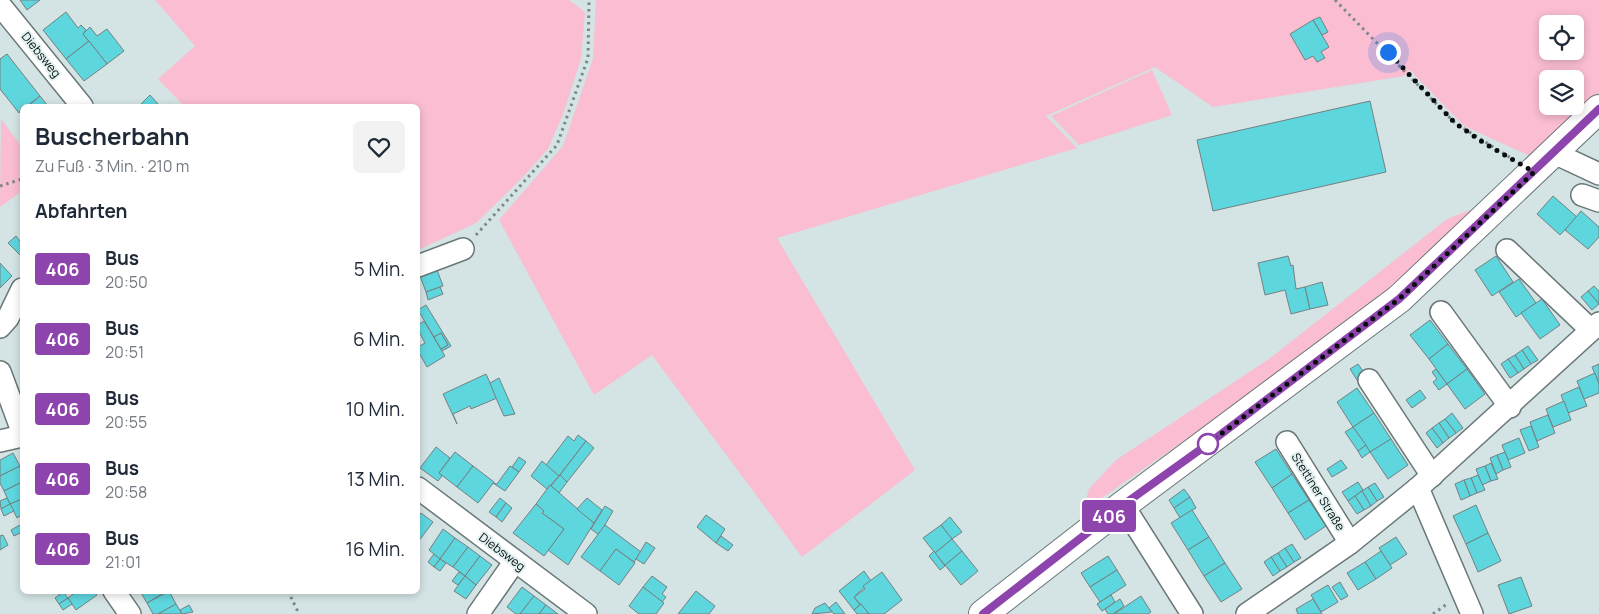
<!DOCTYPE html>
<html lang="de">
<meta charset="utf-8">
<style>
body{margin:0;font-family:Manrope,sans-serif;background:#f2f2f3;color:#1f2937;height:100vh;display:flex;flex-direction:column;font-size:19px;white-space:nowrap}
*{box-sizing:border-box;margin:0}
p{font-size:16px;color:#747a83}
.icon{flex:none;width:28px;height:28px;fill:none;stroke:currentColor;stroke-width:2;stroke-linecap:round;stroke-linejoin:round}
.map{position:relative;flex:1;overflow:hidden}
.sheet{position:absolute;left:20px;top:104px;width:400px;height:490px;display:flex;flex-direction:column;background:#fff;border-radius:8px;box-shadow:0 2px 8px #0003}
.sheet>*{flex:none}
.badge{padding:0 10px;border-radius:4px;font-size:18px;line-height:32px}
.controls{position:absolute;left:1539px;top:15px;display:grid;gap:10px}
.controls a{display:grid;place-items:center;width:45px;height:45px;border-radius:8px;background:#fff;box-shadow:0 2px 8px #0003;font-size:25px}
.you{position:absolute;width:25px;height:25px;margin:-12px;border:4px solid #fff;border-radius:50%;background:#1a73e8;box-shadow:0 0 0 8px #1a73e833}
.map>.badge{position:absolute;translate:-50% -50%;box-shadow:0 0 0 2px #fff}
h2{padding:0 15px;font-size:19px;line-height:45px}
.round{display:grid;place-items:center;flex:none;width:52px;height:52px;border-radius:8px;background:#f2f2f3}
.headline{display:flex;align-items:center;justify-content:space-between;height:85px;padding:0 15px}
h1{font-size:24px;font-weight:700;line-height:38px}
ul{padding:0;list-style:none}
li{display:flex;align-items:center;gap:15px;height:70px;padding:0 15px}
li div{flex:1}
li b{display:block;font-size:19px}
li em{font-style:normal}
li .badge{min-width:55px;font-weight:700;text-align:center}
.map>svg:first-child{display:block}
.green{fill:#fabdd1;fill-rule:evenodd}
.building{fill:#5ed6de;stroke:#748182}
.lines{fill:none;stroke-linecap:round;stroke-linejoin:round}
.minor-casing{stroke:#6a7778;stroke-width:24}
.secondary-casing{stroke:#6a7778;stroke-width:30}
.path{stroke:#7d8788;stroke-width:3;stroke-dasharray:2.5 4;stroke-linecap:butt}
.minor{stroke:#fff;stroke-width:21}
.secondary{stroke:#fff;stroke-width:28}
.line-casing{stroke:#fff;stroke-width:11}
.line{stroke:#8e44ad;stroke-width:8}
.walk{stroke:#080d0d;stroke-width:5;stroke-dasharray:0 9}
.stop-dot{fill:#fff;stroke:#8e44ad;stroke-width:2.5}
.labels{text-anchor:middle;stroke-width:4;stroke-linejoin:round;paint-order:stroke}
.street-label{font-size:12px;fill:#080d0d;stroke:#e1f0f1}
</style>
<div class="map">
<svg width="1599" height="614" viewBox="0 0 1599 614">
<rect width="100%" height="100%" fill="#d4e3e4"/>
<!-- green -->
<g class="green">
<path d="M155,0H569L585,12L581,59L563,114L548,149L523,177L476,223L418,250V106H184L158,79L195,46Z"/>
<path d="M596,0H1599V93L1534,158L1464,126L1410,70L1404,76L1213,107L1155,67L1046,116L1077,148L777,238L915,470L802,557L652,355L594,395L499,220L563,146L593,59ZM1548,24H1575V51H1548ZM1548,79H1575V106H1548Z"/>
<path d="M1152,70L1172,115L1079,145L1051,116Z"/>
<path d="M1,119L22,147V191L0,207Z"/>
<path d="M1470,210L1475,214L1418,269L1279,375L1083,511L1089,489L1116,460L1269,359L1447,219Z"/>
</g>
<!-- building -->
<g class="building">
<path d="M20,0H40L27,10Z"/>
<path d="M66,12L78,28L81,25L86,30L83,34L89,41L66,59L43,30Z"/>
<path d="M1320,17L1328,32L1322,35L1313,20Z"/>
<path d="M1313,20L1329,47L1321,52L1325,58L1317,62L1313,56L1305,60L1290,34Z"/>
<path d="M90,27L97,36L107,29L124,51L107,64L83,34Z"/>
<path d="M89,41L107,64L84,81L66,59Z"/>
<path d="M7,54L40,96L27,106H22L19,113L0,89V59Z"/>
<path d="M150,95L158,104L156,106H139Z"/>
<path d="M40,96L48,106H28Z"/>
<path d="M1370,101L1386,172L1213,211L1197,140Z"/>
<path d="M1553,196L1577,217L1560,235L1537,214Z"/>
<path d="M1581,211L1599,227V237L1588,249L1565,230Z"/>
<path d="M16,236L22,244V252L20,255L8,243Z"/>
<path d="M1288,256L1291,266L1293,265L1296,289L1305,287L1310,309L1291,314L1285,290L1265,295L1258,263Z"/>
<path d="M1496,256L1513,282L1492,296L1475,270Z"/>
<path d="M0,263L12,276L0,288Z"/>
<path d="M437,270L443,286L426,292L420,276Z"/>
<path d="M1519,279L1536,303L1516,317L1499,292Z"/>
<path d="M1322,282L1328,305L1310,309L1305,287Z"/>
<path d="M1594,286L1599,291V304L1588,291Z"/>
<path d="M440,287L443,294L428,300L426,292Z"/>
<path d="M1588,291L1599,304L1592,310L1581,297Z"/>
<path d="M1542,299L1560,325L1540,339L1521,313Z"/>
<path d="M426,305L451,346L442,351L441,349L448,345L441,333L434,337L418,310Z"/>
<path d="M1430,320L1448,344L1429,359L1410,335Z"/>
<path d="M424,321L445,356L427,367L418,351V347L425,343L418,330V325Z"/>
<path d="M441,333L448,345L441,349L434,337Z"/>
<path d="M1448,344L1467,369L1447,384L1429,359Z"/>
<path d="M1528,346L1538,360L1531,364L1522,350Z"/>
<path d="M1522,350L1531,364L1524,369L1515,355Z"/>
<path d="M1515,355L1524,369L1518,373L1508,359Z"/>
<path d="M1508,359L1518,373L1510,378L1501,364Z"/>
<path d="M1358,364L1367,377L1359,383L1350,369Z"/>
<path d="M1599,364V384L1592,367Z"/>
<path d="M1436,369L1447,384L1439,390L1433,382L1437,379L1432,372Z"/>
<path d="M1467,369L1485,394L1465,409L1447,384Z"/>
<path d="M1595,373L1599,384V393L1584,399L1577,381Z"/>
<path d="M486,374L497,398L471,409L470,406L453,414L457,424L443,394Z"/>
<path d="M499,378L515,414L504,416L496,398L490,383Z"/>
<path d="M1579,387L1587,406L1568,413L1561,395Z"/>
<path d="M1357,388L1374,413L1353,427L1337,402Z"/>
<path d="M1420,390L1426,398L1412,408L1406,400Z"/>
<path d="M1564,401L1571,420L1553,427L1546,409Z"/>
<path d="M1374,413L1391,439L1370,452L1353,427Z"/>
<path d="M1452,413L1463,428L1456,433L1445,419Z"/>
<path d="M1548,415L1555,433L1537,441L1530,422Z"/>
<path d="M1445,419L1456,433L1449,438L1439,423Z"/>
<path d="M1439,423L1449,438L1443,443L1432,428Z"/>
<path d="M1531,426L1539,447L1529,451L1520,430Z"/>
<path d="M1353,427L1366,445L1358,451L1345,432Z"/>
<path d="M1432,428L1443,443L1437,448L1426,433Z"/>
<path d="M578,435L586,441L559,476L546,465L568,436L574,441Z"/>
<path d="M1519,438L1525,453L1508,460L1502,445Z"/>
<path d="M1391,439L1408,465L1388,479L1370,452Z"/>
<path d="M586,441L594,448L567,482L560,475Z"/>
<path d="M1366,445L1370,452L1362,458L1358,451Z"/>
<path d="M436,447L450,458L439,473L442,476L438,481L420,468Z"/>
<path d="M1276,449L1292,474L1272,488L1255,462Z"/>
<path d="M455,452L473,466L457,487L439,473Z"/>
<path d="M1505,452L1511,467L1503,470L1497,455Z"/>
<path d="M13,453L20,466L0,476V460Z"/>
<path d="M1497,455L1503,470L1496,474L1490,458Z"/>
<path d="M519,457L526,462L519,472L512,467Z"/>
<path d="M1341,460L1347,468L1332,477L1327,469Z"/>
<path d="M542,461L559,476L547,489L531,476Z"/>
<path d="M1491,463L1498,479L1491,481L1485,466Z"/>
<path d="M20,466L22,482L4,491L0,483V476Z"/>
<path d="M473,466L494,482L478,503L457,487Z"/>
<path d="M510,466L519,472L505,491L493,483L497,484Z"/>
<path d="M1485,466L1491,481L1482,485L1476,469Z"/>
<path d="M1292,474L1309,500L1288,513L1272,488Z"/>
<path d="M560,475L567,482L559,493L551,486Z"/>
<path d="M1478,475L1485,490L1477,493L1471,478Z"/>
<path d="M1471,478L1477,493L1470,496L1464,480Z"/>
<path d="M1464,480L1470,496L1461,500L1455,484Z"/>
<path d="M22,482V499L10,504L4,491Z"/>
<path d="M1358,482L1363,490L1348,501L1342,492Z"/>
<path d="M1375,483L1384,497L1377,501L1368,487Z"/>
<path d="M550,485L594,523L568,565L548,550L564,529L542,513L544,511L536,504Z"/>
<path d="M1368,487L1377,501L1371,506L1362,491Z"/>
<path d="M1184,489L1190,497L1174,508L1169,500Z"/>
<path d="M1362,491L1371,506L1364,510L1355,496Z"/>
<path d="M1355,496L1364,510L1357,514L1348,501Z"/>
<path d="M1190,497L1196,508L1180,518L1174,508Z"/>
<path d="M7,498L10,504L1,509L0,501Z"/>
<path d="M500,498L506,503L496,517L489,512Z"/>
<path d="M587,498L602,510L594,523L577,509Z"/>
<path d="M22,499V515L17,518L10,504Z"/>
<path d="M1309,500L1326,526L1305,540L1288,513Z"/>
<path d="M506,503L512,508L502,522L496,517Z"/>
<path d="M10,504L14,511L4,516L1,509Z"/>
<path d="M536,504L544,511L542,513L564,529L544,556L513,533Z"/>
<path d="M1476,505L1488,533L1466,544L1453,516Z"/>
<path d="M605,506L613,511L599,535L591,529Z"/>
<path d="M1192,510L1209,537L1188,550L1171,523Z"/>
<path d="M421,513L433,522L418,542V518Z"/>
<path d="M706,515L725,529L716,543L697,527Z"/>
<path d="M950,517L962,532L952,539L941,525Z"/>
<path d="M20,525L22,532L14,536L11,530Z"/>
<path d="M605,525L641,552L634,562L616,549L600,571L581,557Z"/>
<path d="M941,525L952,539L935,553L923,538Z"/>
<path d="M443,529L455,538L440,559L429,550Z"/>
<path d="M1488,533L1501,561L1478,572L1466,544Z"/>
<path d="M3,535L8,545L0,550V536Z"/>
<path d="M721,536L733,545L728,551L716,543Z"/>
<path d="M1209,537L1225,563L1204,576L1188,550Z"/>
<path d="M1396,537L1407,554L1390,565L1379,548Z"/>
<path d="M455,538L468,547L453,567L440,559Z"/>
<path d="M952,539L962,551L945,565L935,553Z"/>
<path d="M646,542L655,548L644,564L636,559Z"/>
<path d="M1292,544L1301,558L1294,562L1285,548Z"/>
<path d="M468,547L480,556L465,576L453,567Z"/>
<path d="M1285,548L1294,562L1287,567L1278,553Z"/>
<path d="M616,549L635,563L619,585L600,571Z"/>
<path d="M934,551L945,566L940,570L929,556Z"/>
<path d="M962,551L978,571L961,585L945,565Z"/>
<path d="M1381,551L1392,568L1376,579L1365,562Z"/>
<path d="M1278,553L1287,567L1280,571L1271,557Z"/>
<path d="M434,554L440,559L434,567L428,562Z"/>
<path d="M480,556L492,565L476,585L465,576Z"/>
<path d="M1108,556L1117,570L1090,587L1081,573Z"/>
<path d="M1271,557L1280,571L1273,576L1264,562Z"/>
<path d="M440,559L446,563L440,571L434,567Z"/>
<path d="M1365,562L1376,579L1358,590L1347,573Z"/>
<path d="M1225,563L1242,589L1221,602L1204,576Z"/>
<path d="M1117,570L1126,585L1100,602L1090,587Z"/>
<path d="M864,571L871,581L854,597L860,605L854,610L839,591Z"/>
<path d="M459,572L465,576L458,585L452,581Z"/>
<path d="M882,572L902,600L884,614H869L854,597L865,589L863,586Z"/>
<path d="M465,576L476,585L466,599L454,591Z"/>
<path d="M652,576L667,587L662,594L666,597L662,602L643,587Z"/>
<path d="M1521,577L1532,606L1509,614L1498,585Z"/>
<path d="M1340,582L1348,596L1341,600L1332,587Z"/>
<path d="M1328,585L1338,602L1321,612L1311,595Z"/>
<path d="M522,587L534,596L520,614H516L507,607Z"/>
<path d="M643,587L664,603L656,614H639L629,606Z"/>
<path d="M77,591H94L97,595L76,610L68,598Z"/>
<path d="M140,591H167L147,603Z"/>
<path d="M169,591L176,604L158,614H153L147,603Z"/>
<path d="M696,591L715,606L709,614H678Z"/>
<path d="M63,592L68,598L59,604L55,598Z"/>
<path d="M1111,595L1115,602L1102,611L1097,604Z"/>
<path d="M534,596L546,605L539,614H520Z"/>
<path d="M1141,596L1151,612L1148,614H1114Z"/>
<path d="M68,598L72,604L63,610L59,604Z"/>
<path d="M1120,599L1124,606L1113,614H1108L1105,609Z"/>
<path d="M1313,599L1322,614H1298L1296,609Z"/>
<path d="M836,602L845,614H834L829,608Z"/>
<path d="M825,603L832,612L812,614L815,608Z"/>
<path d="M176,604L182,614H158Z"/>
<path d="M861,604L869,614H857L854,610Z"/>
<path d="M189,605L193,612L182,614L180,610Z"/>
<path d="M546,605L558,614H539Z"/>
</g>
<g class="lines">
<!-- minor casing -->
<g class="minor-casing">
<g id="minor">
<path d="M0,5L82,106"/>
<path d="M1554,153L1599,174"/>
<path d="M1582,195L1599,201"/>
<path d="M1507,250L1591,330"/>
<path d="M418,266L463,249"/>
<path d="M1441,312L1510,407"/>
<path d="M0,327L8,318L22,289"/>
<path d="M0,372L22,431"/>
<path d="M1369,380L1432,476"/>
<path d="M0,441L22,436"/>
<path d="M1287,442L1350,543"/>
<path d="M418,488L586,614"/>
<path d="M1418,488L1472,614"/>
<path d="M1123,505L1192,614"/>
<path d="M114,591L130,614"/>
<path d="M478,614L515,561"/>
<path d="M1247,614L1350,543L1418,488L1599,323"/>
</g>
</g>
<!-- secondary casing -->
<g class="secondary-casing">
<path id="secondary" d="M983,614L1123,505L1399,299L1599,109"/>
</g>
<!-- path -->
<g class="path">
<path d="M1335,0L1455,123L1514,160"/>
<path d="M0,186L22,179"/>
<path d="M476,235L557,145L588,58L589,0"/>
<path d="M288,591L299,614"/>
<path d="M1433,614L1447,604"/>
</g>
<!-- minor -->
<use href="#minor" class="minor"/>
<!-- secondary -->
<use href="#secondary" class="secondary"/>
</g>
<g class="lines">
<!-- line casing -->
<g class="line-casing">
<path id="line" d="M983,614L1123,505L1208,444L1399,299L1599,109"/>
</g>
<!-- line -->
<use href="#line" class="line"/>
<!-- walk -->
<path class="walk" d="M1208,444L1399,299L1534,172L1484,143L1455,123L1388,52"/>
</g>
<!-- markers -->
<circle class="stop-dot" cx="1208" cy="444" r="10"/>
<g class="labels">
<!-- street labels -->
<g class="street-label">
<text transform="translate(41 55) rotate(51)" y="4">Diebsweg</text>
<text transform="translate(1318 492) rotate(58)" y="4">Stettiner Straße</text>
<text transform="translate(502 552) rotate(37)" y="4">Diebsweg</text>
</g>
</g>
</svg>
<div class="controls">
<a><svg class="icon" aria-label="locate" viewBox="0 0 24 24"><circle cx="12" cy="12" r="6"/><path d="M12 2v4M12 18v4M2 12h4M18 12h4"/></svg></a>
<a><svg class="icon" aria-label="layers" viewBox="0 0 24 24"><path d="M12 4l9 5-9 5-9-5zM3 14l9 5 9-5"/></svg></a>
</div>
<div class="you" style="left:1388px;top:52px"></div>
<b class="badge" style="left:1109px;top:516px;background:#8e44ad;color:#fff">406</b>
<section class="sheet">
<div class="headline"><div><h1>Buscherbahn</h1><p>Zu Fuß · 3 Min. · 210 m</p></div><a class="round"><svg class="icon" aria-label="heart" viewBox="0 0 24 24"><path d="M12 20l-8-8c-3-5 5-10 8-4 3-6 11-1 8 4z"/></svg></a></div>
<h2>Abfahrten</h2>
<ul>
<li><span class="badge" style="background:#8e44ad;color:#fff">406</span><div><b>Bus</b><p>20:50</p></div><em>5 Min.</em></li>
<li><span class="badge" style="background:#8e44ad;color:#fff">406</span><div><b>Bus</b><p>20:51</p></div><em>6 Min.</em></li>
<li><span class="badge" style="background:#8e44ad;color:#fff">406</span><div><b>Bus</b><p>20:55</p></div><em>10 Min.</em></li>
<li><span class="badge" style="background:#8e44ad;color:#fff">406</span><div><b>Bus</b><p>20:58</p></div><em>13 Min.</em></li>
<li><span class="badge" style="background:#8e44ad;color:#fff">406</span><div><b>Bus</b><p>21:01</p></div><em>16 Min.</em></li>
</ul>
</section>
</div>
